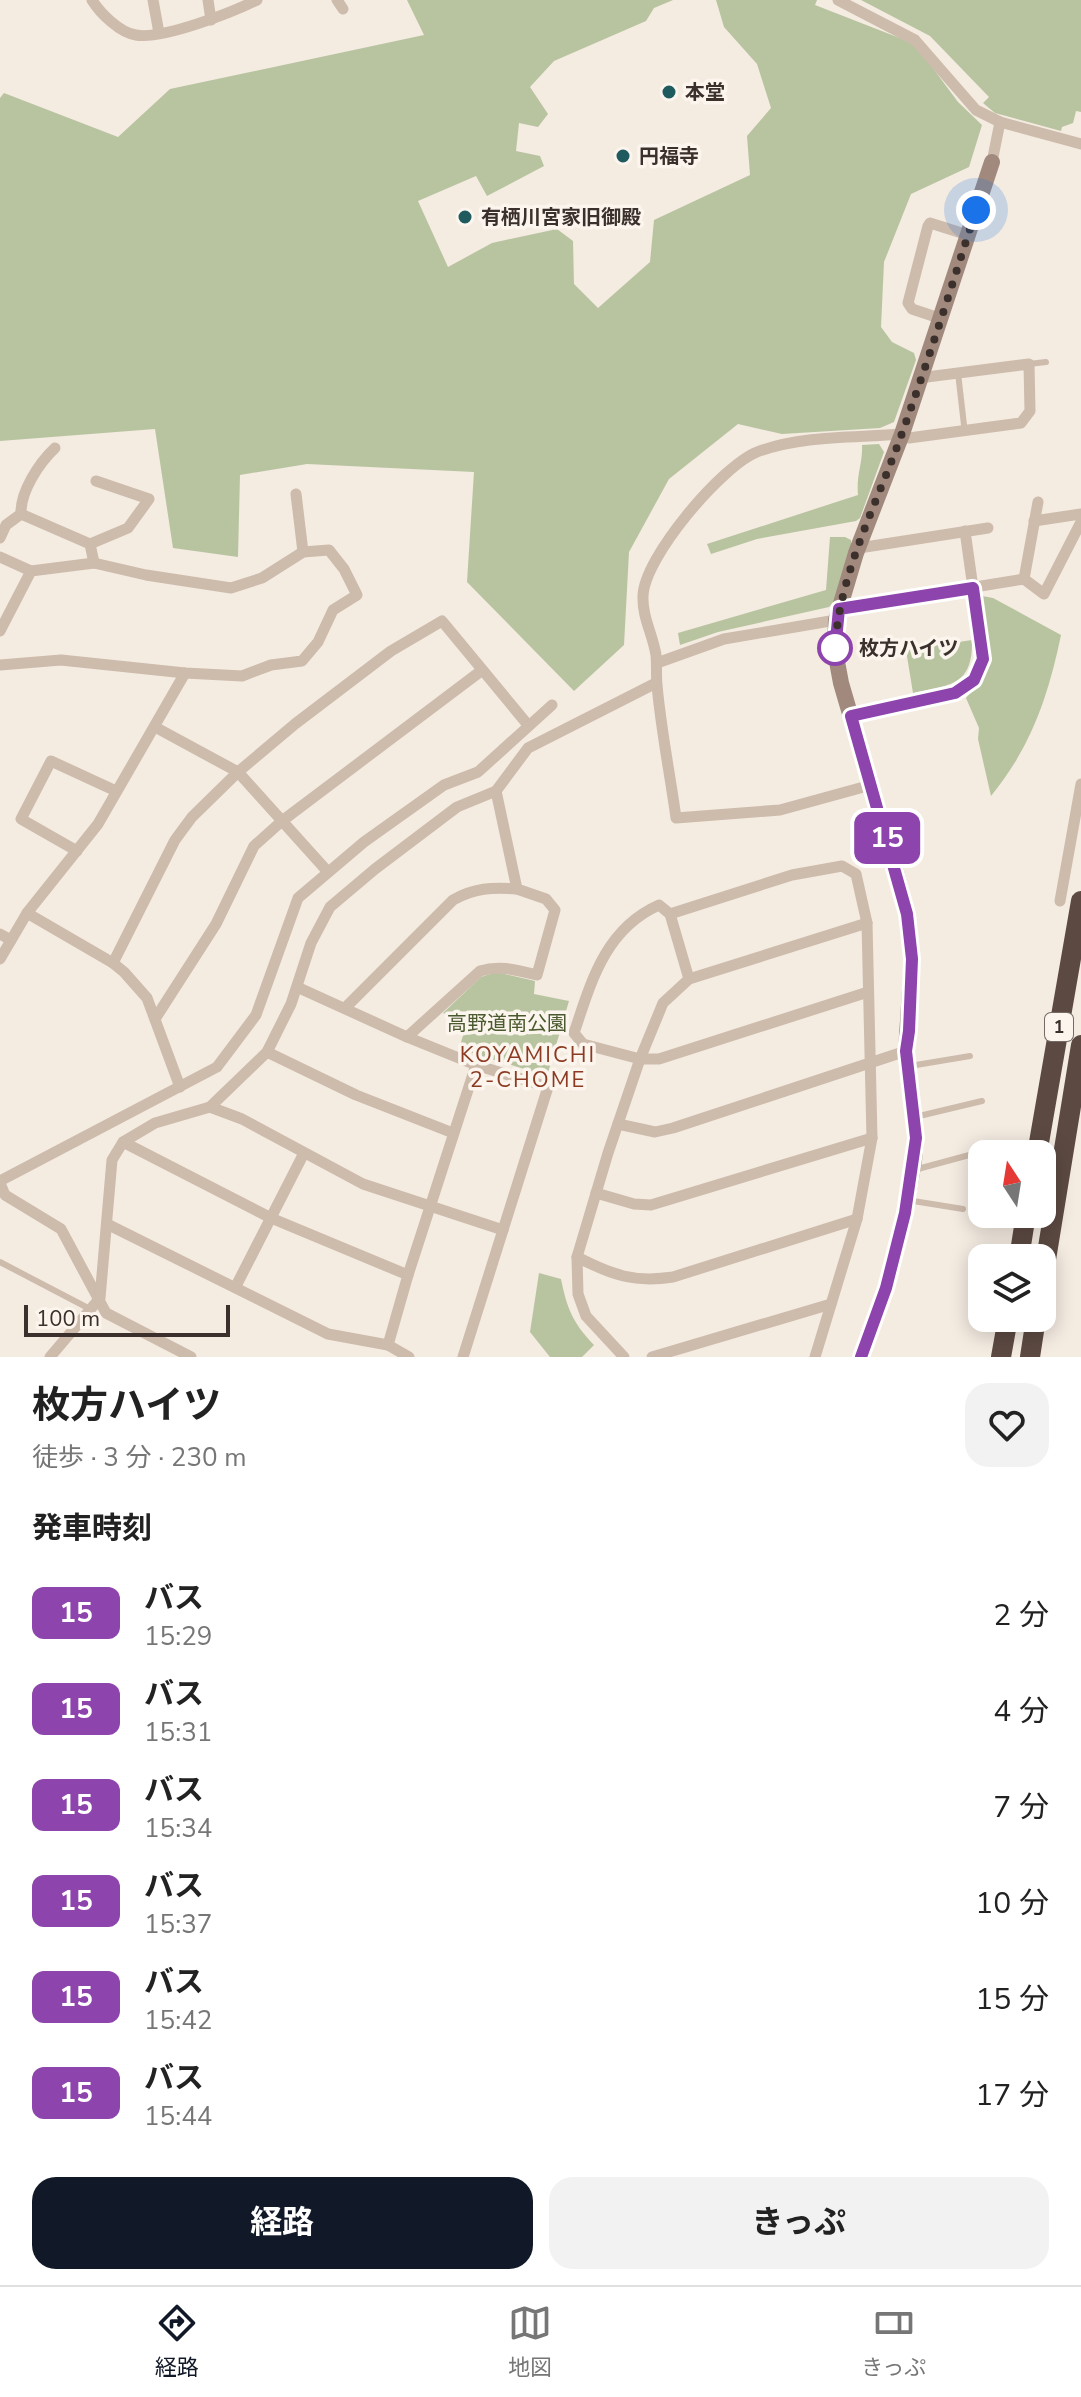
<!DOCTYPE html>
<html lang="ja">
<meta charset="utf-8">
<style>
body{margin:0;font-family:"Nunito Sans","Noto Sans JP",sans-serif;background:#f2f2f2;color:#222;height:100vh;display:flex;flex-direction:column;font-size:30px;white-space:nowrap}
*{box-sizing:border-box;margin:0}
p{font-size:26px;color:#767676}
.icon{flex:none;width:44px;height:44px;fill:none;stroke:currentColor;stroke-width:2;stroke-linecap:round;stroke-linejoin:round}
.map{position:relative;height:1357px;overflow:hidden}
.drawer{display:flex;flex-direction:column;background:#fff;flex:1}
.drawer>*{flex:none}
.badge{padding:0 16px;border-radius:12px;font-size:28px;line-height:52px}
.needle{width:52px;rotate:348deg}
.buttons{position:absolute;left:968px;top:1140px;display:grid;gap:16px}
.buttons a{display:grid;place-items:center;width:88px;height:88px;border-radius:16px;background:#fff;box-shadow:0 4px 20px #0003;font-size:40px}
.scale{position:absolute;left:24px;bottom:20px;width:206px;box-sizing:border-box;padding-left:8px;border:4px solid #3b302b;border-top:0;font-size:22px;line-height:28px;white-space:nowrap;color:#3b302b;-webkit-text-stroke:6px #fbf5ee;paint-order:stroke}
.you{position:absolute;width:40px;height:40px;margin:-20px;border:6px solid #fff;border-radius:50%;background:#1a73e8;box-shadow:0 0 0 12px #1a73e833}
.map>.badge{position:absolute;translate:-50% -50%;box-shadow:0 0 0 4px #fff}
h2{padding:0 32px;font-size:30px;line-height:72px}
.round{display:grid;place-items:center;flex:none;width:84px;height:84px;border-radius:24px;background:#f2f2f2}
.summary{display:flex;align-items:center;justify-content:space-between;height:136px;padding:0 32px}
h1{font-size:38px;font-weight:700;line-height:60px}
.primary-button{display:flex;gap:16px;margin-top:auto;padding:16px 32px}
.primary-button a{flex:1;height:92px;border-radius:24px;background:#111827;color:#fff;font-size:32px;font-weight:700;line-height:92px;text-align:center}
.primary-button a+a{background:#f2f2f2;color:#222}
ul{padding:0;list-style:none}
li{display:flex;align-items:center;gap:24px;height:96px;padding:0 32px}
li div{flex:1}
li b{display:block;font-size:30px}
li em{font-style:normal}
li .badge{min-width:88px;font-weight:700;text-align:center}
.tab-bar{display:flex;justify-content:space-around;align-items:center;height:112px;border-top:2px solid #e0e0e0;background:#fff;font-size:22px;color:#767676}
.tab-bar a{display:grid;justify-items:center;gap:4px}
.tab-bar .selected{color:#111827}
.map>svg:first-child{display:block}
.green{fill:#b8c4a0}
.lines{fill:none;stroke-linecap:round;stroke-linejoin:round}
.lane{stroke:#cdbbac;stroke-width:6}
.street{stroke:#cdbbac;stroke-width:11}
.secondary{stroke:#a18a7d;stroke-width:16}
.highway{stroke:#5c4a42;stroke-width:20}
.line-casing{stroke:#fff;stroke-width:18}
.line{stroke:#8e44ad;stroke-width:12}
.walk{stroke:#3b302b;stroke-width:8;stroke-dasharray:0 14.4}
.poi-dot{fill:#1f5a5e;stroke:#fbf5ee;stroke-width:3}
.stop-dot{fill:#fff;stroke:#8e44ad;stroke-width:4}
.labels{text-anchor:middle;stroke-width:7;stroke-linejoin:round;paint-order:stroke}
.shield{fill:#fbf5ee;stroke:#756b66;stroke-width:2}
.shield-label{font-size:18px;font-weight:bold;fill:#3b302b}
.poi-label{font-size:20px;font-weight:bold;fill:#3b302b;stroke:#fbf5ee;text-anchor:start}
.stop-label{font-size:20px;font-weight:bold;fill:#3b302b;stroke:#fbf5ee;text-anchor:start}
.park-label{font-size:20px;fill:#4a5a2e;stroke:#fbf5ee}
.neighbourhood-label{font-size:22px;letter-spacing:2px;fill:#8c3b22;stroke:#fbf5ee}
</style>
<div class="map">
<svg width="1081" height="1357" viewBox="0 0 1081 1357">
<rect width="100%" height="100%" fill="#f4ebe1"/>
<!-- green -->
<g class="green">
<path d="M407,0H673L654,8L646,21L554,61L530,87L548,114L538,127L519,123L516,151L540,156L544,166L487,196L476,176L418,201L448,267L492,243L557,229L573,241L574,284L598,308L650,262L654,220L750,175L747,136L771,108L757,64L724,27L716,0H817L815,5L915,44L958,102L982,125L969,167L911,194L884,262L881,327L892,342L914,353L916,360L894,422L880,428L782,434L738,424L669,479L629,552L624,645L574,691L467,582L474,472L307,464L240,475L238,557L173,548L155,429L0,441V98L4,93L118,137L170,89L424,35Z"/>
<path d="M861,0H1081V112L1076,111L1073,123L1062,127L1061,131L995,113L983,103L989,97L930,36Z"/>
<path d="M879,444L884,452L860,518L856,521L757,539L711,554L707,544L858,495C856,475 863,463 862,445Z"/>
<path d="M830,537H845L851,540V545L835,601L829,607L718,632L680,645L678,633L826,590Z"/>
<path d="M982,596L993,598L1061,635C1048,697 1031,747 991,796L978,739L979,728L966,698L978,684L989,660Z"/>
<path d="M972,640C973,686 950,685 913,693L906,650Z"/>
<path d="M496,972L535,981L534,994L569,1001L547,1076L459,1049L467,1022L443,1013L481,977Z"/>
<path d="M539,1273L561,1279C567,1309 573,1323 594,1345L582,1357H550L530,1332Z"/>
</g>
<g class="lines">
<!-- lane -->
<g class="lane">
<path d="M1029,364L1046,362"/>
<path d="M958,373L964,425"/>
<path d="M910,1066L970,1056"/>
<path d="M915,1117L982,1101"/>
<path d="M914,1170L984,1151"/>
<path d="M907,1200L963,1209"/>
<path d="M0,1262L90,1309"/>
</g>
<!-- street -->
<g class="street">
<path d="M92,0C100,13 120,33 136,35C162,40 233,12 257,0"/>
<path d="M153,0L159,33"/>
<path d="M208,0L211,20"/>
<path d="M337,0L343,9"/>
<path d="M838,0L915,40L976,110L1000,122L1081,144"/>
<path d="M992,162L1000,122"/>
<path d="M939,318L912,309L908,303L928,226L930,223L968,235"/>
<path d="M296,494L303,552"/>
<path d="M21,514L90,544L94,563"/>
<path d="M1034,521L1081,514"/>
<path d="M0,538L6,525L21,514C20,492 39,463 55,448"/>
<path d="M90,544L128,528L149,499L96,481"/>
<path d="M859,548L988,528"/>
<path d="M0,557L31,571"/>
<path d="M1024,579L1044,594L1081,522"/>
<path d="M839,609L1024,579L1038,502"/>
<path d="M0,631L31,571L94,563L146,575L231,588L262,578L303,552L329,550L344,569L357,595L333,610L318,642L302,661L271,665L242,676L185,673L61,660L0,665"/>
<path d="M657,663L724,639L836,620"/>
<path d="M851,716L955,693L974,680L983,659L965,531"/>
<path d="M155,727L238,772L328,872"/>
<path d="M871,785L780,810L676,818C670,774 661,730 657,685C656,675 657,665 656,655C653,635 642,617 643,596C644,557 722,466 757,452C802,435 855,438 902,434L909,438L1021,423L1030,411L1029,364L919,378"/>
<path d="M77,851L21,819L51,761L116,791"/>
<path d="M1060,901L1081,784"/>
<path d="M670,914L792,875L842,866L856,874L867,923L872,1138L857,1219L815,1357"/>
<path d="M0,934L11,940"/>
<path d="M0,959L27,913"/>
<path d="M113,963L175,840L192,817L238,772L295,724L391,651L442,621L528,725"/>
<path d="M689,979L670,914L659,905C605,929 591,982 574,1033L583,1044L640,1059H659L868,992"/>
<path d="M297,987L407,1037L476,1065L548,1087L463,1357"/>
<path d="M345,1008L453,900C474,888 492,887 517,889"/>
<path d="M155,1019L216,924L254,846L282,821L481,671"/>
<path d="M407,1037L480,971C500,965 516,970 537,975L555,910L546,899L517,889L496,791"/>
<path d="M267,1052L356,1095L453,1133"/>
<path d="M180,1087L147,998L124,972L113,963L27,913L98,824L185,673"/>
<path d="M210,1107L242,1119L363,1184L503,1230"/>
<path d="M618,1124L655,1132L673,1128L906,1051"/>
<path d="M123,1142L271,1218L408,1275L388,1345L409,1357"/>
<path d="M0,1181L217,1067L256,1015L298,898L364,842L444,785L478,772L552,705"/>
<path d="M0,1183L5,1195L61,1229L106,1313L191,1357"/>
<path d="M596,1193L634,1204L651,1205L872,1138"/>
<path d="M107,1224L328,1334L388,1345"/>
<path d="M577,1257C612,1275 634,1283 673,1277L857,1219"/>
<path d="M408,1275L476,1065"/>
<path d="M236,1286L304,1153"/>
<path d="M50,1357L100,1298L112,1160L123,1142L155,1123L210,1107L267,1052L291,1004L311,943L330,907L375,869L457,807L496,791L528,748L656,683"/>
<path d="M624,1357L586,1316L578,1294L577,1257L608,1153L640,1059L663,1003L689,979L867,923"/>
<path d="M652,1357L831,1304"/>
</g>
<!-- secondary -->
<path class="secondary" d="M861,1357L886,1288L905,1213L914,1161L916,1138L906,1051L912,959L907,914L895,868L841,683L835,651L836,620L856,553L902,434L992,162"/>
<!-- highway -->
<g class="highway">
<path d="M1037,1154L1081,901"/>
<path d="M1019,1258L1026,1214"/>
<path d="M1042,1284L1081,1045"/>
<path d="M1001,1357L1008,1318"/>
<path d="M1030,1357L1036,1318"/>
</g>
</g>
<g class="lines">
<!-- line casing -->
<g class="line-casing">
<path id="line" d="M835,651L839,609L973,588L983,659L974,680L955,693L851,716L907,914L912,959L909,1031L906,1051L916,1138L905,1213L886,1288L861,1357"/>
</g>
<!-- line -->
<use href="#line" class="line"/>
<!-- walk -->
<path class="walk" d="M835,648V651C838,576 876,506 901,436C928,362 952,285 976,210"/>
</g>
<!-- markers -->
<g class="poi-dot">
<circle cx="669" cy="92" r="8"/>
<circle cx="623" cy="156" r="8"/>
<circle cx="465" cy="217" r="8"/>
</g>
<circle class="stop-dot" cx="835" cy="648" r="16"/>
<g class="labels">
<!-- shield labels -->
<rect class="shield" x="1045" y="1013" width="28" height="28" rx="6"/>
<g class="shield-label">
<text x="1059" y="1033">1</text>
</g>
<!-- poi labels -->
<g class="poi-label">
<text x="685" y="99">本堂</text>
<text x="639" y="163">円福寺</text>
<text x="481" y="224">有栖川宮家旧御殿</text>
</g>
<!-- stop labels -->
<g class="stop-label">
<text x="859" y="655">枚方ハイツ</text>
</g>
<!-- park labels -->
<g class="park-label">
<text x="507" y="1030">高野道南公園</text>
</g>
<!-- neighbourhood labels -->
<g class="neighbourhood-label">
<text x="528" y="1062">KOYAMICHI<tspan x="528" dy="25">2-CHOME</tspan></text>
</g>
</g>
</svg>
<div class="buttons">
<a><svg class="needle" viewBox="-14 -14 28 28"><path d="M0-13l5 13h-10z" fill="#e53935"/><path d="M0 13l5-13h-10z" fill="#767676"/></svg></a>
<a><svg class="icon" aria-label="layers" viewBox="0 0 24 24"><path d="M12 4l9 5-9 5-9-5zM3 14l9 5 9-5"/></svg></a>
</div>
<div class="scale">100 m</div>
<div class="you" style="left:976px;top:210px"></div>
<b class="badge" style="left:887px;top:838px;background:#8e44ad;color:#fff">15</b>
</div>
<section class="drawer">
<div class="summary"><div><h1>枚方ハイツ</h1><p>徒歩 · 3 分 · 230 m</p></div><a class="round"><svg class="icon" aria-label="heart" viewBox="0 0 24 24"><path d="M12 20l-8-8c-3-5 5-10 8-4 3-6 11-1 8 4z"/></svg></a></div>
<h2>発車時刻</h2>
<ul>
<li><span class="badge" style="background:#8e44ad;color:#fff">15</span><div><b>バス</b><p>15:29</p></div><em>2 分</em></li>
<li><span class="badge" style="background:#8e44ad;color:#fff">15</span><div><b>バス</b><p>15:31</p></div><em>4 分</em></li>
<li><span class="badge" style="background:#8e44ad;color:#fff">15</span><div><b>バス</b><p>15:34</p></div><em>7 分</em></li>
<li><span class="badge" style="background:#8e44ad;color:#fff">15</span><div><b>バス</b><p>15:37</p></div><em>10 分</em></li>
<li><span class="badge" style="background:#8e44ad;color:#fff">15</span><div><b>バス</b><p>15:42</p></div><em>15 分</em></li>
<li><span class="badge" style="background:#8e44ad;color:#fff">15</span><div><b>バス</b><p>15:44</p></div><em>17 分</em></li>
</ul>
<div class="primary-button"><a>経路</a><a>きっぷ</a></div>
</section>
<nav class="tab-bar">
<a class="selected"><svg class="icon" aria-label="directions" viewBox="0 0 24 24"><path d="M12 3l9 9-9 9-9-9zM9 14v-3h6M13 9l2 2-2 2"/></svg>経路</a>
<a><svg class="icon" aria-label="map" viewBox="0 0 24 24"><path d="M3 6l6-2 6 2 6-2v14l-6 2-6-2-6 2zM9 4v14M15 6v14"/></svg>地図</a>
<a><svg class="icon" aria-label="tickets" viewBox="0 0 24 24"><path d="M3 7h18v10H3zM15 7v10"/></svg>きっぷ</a>
</nav>
